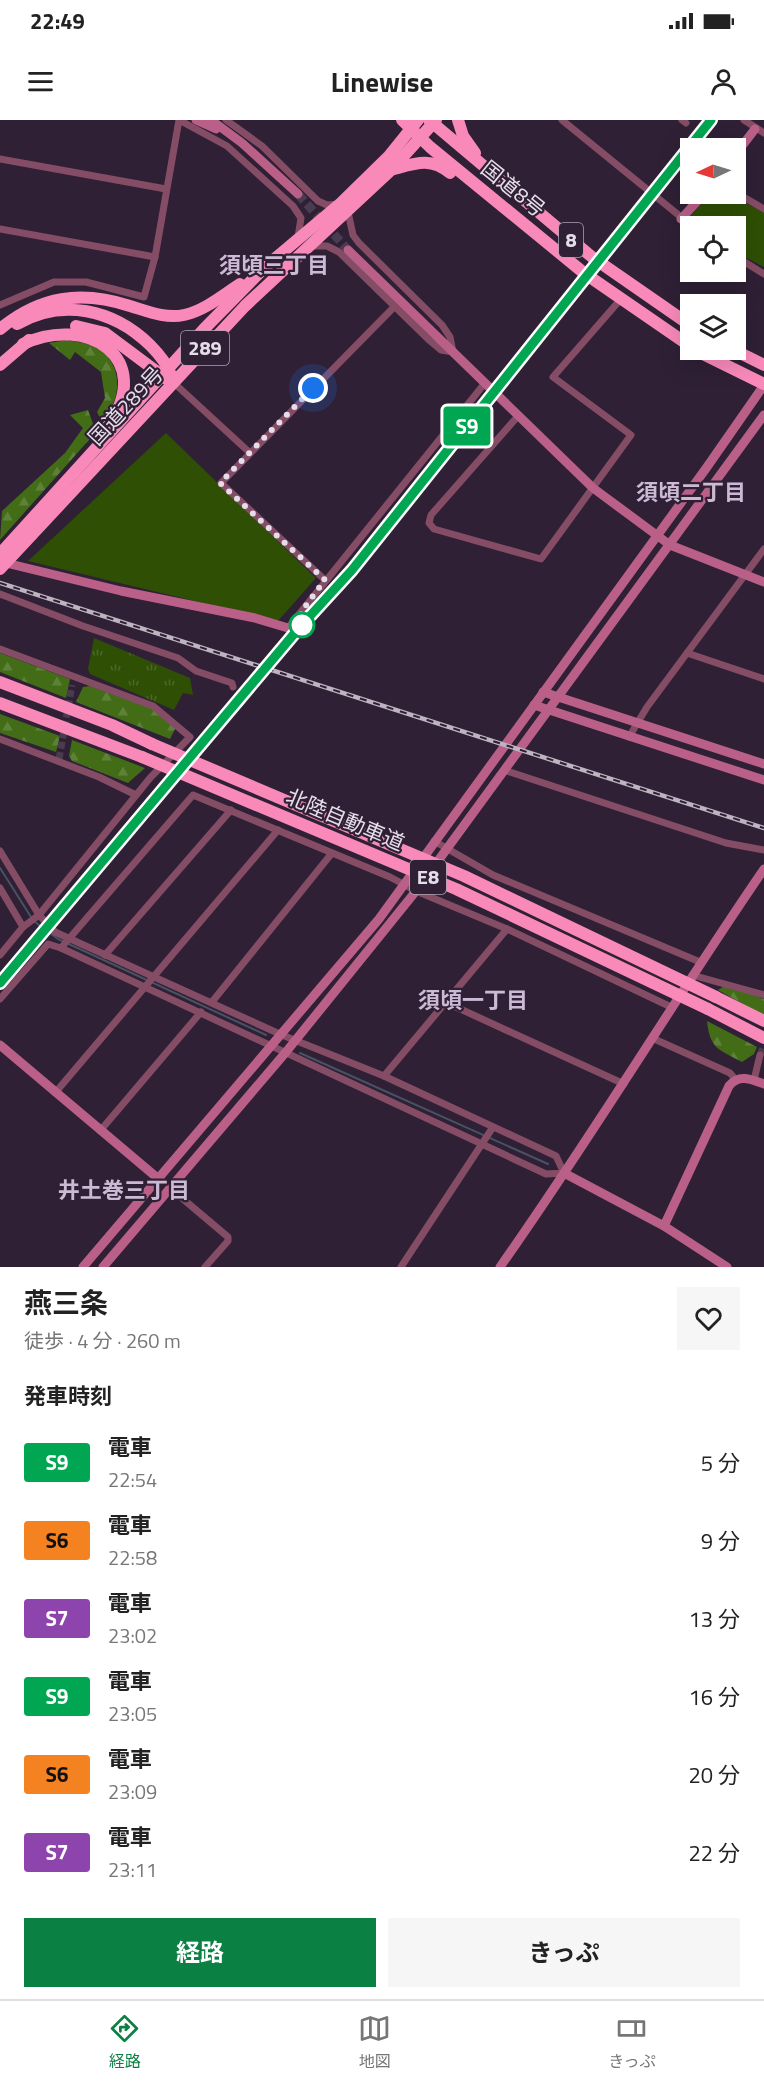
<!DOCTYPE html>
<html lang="ja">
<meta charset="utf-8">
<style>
body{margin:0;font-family:"Titillium Web","Noto Sans JP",sans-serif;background:#f6f6f6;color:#222;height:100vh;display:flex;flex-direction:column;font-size:22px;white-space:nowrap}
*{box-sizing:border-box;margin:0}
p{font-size:20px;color:#767676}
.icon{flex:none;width:33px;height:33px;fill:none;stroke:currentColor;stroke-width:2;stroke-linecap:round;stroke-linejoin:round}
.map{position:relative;height:1147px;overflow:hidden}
.side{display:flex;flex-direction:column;background:#fff;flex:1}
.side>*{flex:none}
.badge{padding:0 12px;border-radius:4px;font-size:21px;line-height:39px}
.needle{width:39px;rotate:266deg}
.tools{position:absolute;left:680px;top:18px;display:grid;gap:12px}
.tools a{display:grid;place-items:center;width:66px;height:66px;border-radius:0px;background:#fff;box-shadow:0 6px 24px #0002;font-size:30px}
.you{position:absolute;width:30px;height:30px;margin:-15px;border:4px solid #fff;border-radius:50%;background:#1a73e8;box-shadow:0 0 0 9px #1a73e833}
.map>.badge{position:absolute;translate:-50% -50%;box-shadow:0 0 0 3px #fff}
h2{padding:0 24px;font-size:22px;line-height:54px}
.round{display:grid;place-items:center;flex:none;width:63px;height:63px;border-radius:0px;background:#f6f6f6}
.head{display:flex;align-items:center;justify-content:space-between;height:102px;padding:0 24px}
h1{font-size:28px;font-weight:700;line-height:45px}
.primary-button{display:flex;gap:12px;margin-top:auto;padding:12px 24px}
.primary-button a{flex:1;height:69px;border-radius:0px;background:#0b8043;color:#fff;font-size:24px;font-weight:700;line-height:69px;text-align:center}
.primary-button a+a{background:#f6f6f6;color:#222}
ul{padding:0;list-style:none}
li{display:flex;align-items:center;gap:18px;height:78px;padding:0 24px}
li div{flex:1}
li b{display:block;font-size:22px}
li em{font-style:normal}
li .badge{min-width:66px;font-weight:700;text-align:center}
.status{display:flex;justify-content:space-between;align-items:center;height:42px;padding:0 30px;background:#fff;direction:ltr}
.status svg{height:16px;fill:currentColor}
header{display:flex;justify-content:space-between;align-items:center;height:78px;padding:0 24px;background:#fff;font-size:27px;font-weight:700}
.dock{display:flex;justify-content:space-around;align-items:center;height:84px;border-top:2px solid #e0e0e0;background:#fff;font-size:16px;color:#767676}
.dock a{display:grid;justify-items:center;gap:3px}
.dock .on{color:#0b8043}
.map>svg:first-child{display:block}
.grass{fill:url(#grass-tufts)}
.forest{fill:url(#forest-firs)}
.green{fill:#2e4f04}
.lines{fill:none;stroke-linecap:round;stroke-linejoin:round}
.stream{stroke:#465364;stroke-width:2}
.street-tunnel{stroke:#4a3c50;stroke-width:7;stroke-dasharray:7 3.5;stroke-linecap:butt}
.secondary-tunnel{stroke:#4a3c50;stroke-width:9;stroke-dasharray:9 4.5;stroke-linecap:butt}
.street{stroke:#854d65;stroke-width:7}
.secondary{stroke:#ba6088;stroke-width:9}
.highway{stroke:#f889b9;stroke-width:12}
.rail-casing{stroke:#bdb3c1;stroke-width:4.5}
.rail{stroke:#2f2035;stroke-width:2;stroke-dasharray:7;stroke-linecap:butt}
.highway-bridge{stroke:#f889b9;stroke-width:12}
.line-casing{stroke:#fff;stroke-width:14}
.line{stroke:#00a651;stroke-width:9}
.walk{stroke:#e6ddea;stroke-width:6;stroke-dasharray:0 10.8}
.stop-dot{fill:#fff;stroke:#00a651;stroke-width:3}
.labels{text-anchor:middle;stroke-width:4.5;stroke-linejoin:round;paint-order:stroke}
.shield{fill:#2f2035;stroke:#afa4b4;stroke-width:1.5}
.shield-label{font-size:20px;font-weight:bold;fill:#e6ddea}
.street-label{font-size:21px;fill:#e6ddea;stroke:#2f2035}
.neighbourhood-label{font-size:22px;font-weight:bold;fill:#ccb9d4;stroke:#2f2035}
</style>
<div class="status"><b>22:49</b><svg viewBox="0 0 49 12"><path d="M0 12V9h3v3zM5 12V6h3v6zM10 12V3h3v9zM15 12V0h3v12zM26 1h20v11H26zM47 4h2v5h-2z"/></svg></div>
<header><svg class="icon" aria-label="menu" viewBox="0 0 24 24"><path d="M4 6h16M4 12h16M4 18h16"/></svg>Linewise<svg class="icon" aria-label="person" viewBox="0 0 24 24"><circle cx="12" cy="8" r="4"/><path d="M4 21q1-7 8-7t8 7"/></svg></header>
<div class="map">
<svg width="764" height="1147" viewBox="0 0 764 1147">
<defs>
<pattern id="grass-tufts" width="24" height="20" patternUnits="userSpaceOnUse" patternTransform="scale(1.5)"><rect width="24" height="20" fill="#2e4f04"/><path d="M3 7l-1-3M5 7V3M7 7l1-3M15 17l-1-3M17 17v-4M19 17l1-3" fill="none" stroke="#4c6829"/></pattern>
<pattern id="forest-firs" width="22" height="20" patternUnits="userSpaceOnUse" patternTransform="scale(1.5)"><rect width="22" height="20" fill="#436c17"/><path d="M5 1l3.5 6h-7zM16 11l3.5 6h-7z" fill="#5e8139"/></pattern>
</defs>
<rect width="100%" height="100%" fill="#2f2035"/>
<!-- grass -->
<path class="grass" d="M94,518L190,558L193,575L183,573L174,590L90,554L88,549Z"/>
<!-- forest -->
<g class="forest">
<path d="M67,220C77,222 90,223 99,229C123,245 123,281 101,300L97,292L105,278L101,252L75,232L70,240L49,223Z"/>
<path d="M88,290L96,312L0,420L2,391L65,333L83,308L70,295Z"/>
<path d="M0,533L70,559L66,578L0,552Z"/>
<path d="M90,566L153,589L177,605L170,619L76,582L83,567Z"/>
<path d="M0,594L60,616L56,632L0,613Z"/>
<path d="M72,620L145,648L128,663L72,641L69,636Z"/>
<path d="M726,865L764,879V896L718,870Z"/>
<path d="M707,901L757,927L754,934L742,942C718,929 710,929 707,901Z"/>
</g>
<!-- green -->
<g class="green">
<path d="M710,74H730L764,93V147L735,132V106H699L688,99Z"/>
<path d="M166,313L316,458L278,501L28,441Z"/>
</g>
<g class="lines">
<!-- stream -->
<g class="stream">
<path d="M0,748L31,797"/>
<path d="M35,802L58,819L266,915"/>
<path d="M300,933L548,1044"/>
</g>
<!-- street-tunnel -->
<g class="street-tunnel">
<path d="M59,639L72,565"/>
<path d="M760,935L764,926"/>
</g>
<!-- secondary-tunnel -->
<path class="secondary-tunnel" d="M298,74L348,130"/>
<!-- street -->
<g class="street">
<path d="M226,0L262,26L318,81L327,85L339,84"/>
<path d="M562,0L692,106"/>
<path d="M682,0L686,3"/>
<path d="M744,0L764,13"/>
<path d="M0,39L166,69"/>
<path d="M735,72L764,89"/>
<path d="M0,109L155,137"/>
<path d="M310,126H327L339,132L428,219L441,230L453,232L450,217L442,205L359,123L353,115L348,92"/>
<path d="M735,136L764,154"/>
<path d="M0,185L54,162H86L144,177L155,137L179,0L227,26L293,86L301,98L298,117"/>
<path d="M174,263L249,332"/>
<path d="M518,296L431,395L429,403L434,409L541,439L631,315L553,257L620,180"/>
<path d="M325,460L221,363L393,188"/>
<path d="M0,474L83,506L178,538L196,551L232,563L233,567"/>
<path d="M288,508L485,263"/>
<path d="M0,529L153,586L190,617L150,658L39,795L23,807L0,835"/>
<path d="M687,533L764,559"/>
<path d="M629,617L647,587L764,429"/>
<path d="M0,619L99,657L136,675"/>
<path d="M504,650L726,723L764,730"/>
<path d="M434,721L493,755L700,842"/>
<path d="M0,731L39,795L55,812L282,915L384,956L556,1036L564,1053L546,1054L61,828L48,824L0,879"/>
<path d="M0,768L23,807"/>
<path d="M61,828L193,675L390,757L416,771L507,809L671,887"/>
<path d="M105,835L231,690"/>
<path d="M692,855L764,875"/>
<path d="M212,882L332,733"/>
<path d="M445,882L624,964"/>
<path d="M652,918L730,953L736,960"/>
<path d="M384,956L507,809"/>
<path d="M754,960L760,935"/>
<path d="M55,973L278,710"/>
<path d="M100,1011L201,892"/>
<path d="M170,1068L228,1117V1121L205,1147"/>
<path d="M401,1147L493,1007"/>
</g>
<!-- secondary -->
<g class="secondary">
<path d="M196,0L216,9"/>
<path d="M211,0L242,23L298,74"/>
<path d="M735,35L755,9"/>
<path d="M681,99L704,74"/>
<path d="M348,130L593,368L670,425L764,462"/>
<path d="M6,443L121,471L255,498L288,508"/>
<path d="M543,572L764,644"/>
<path d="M534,585L764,660"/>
<path d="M0,925L161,1061"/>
<path d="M564,1053L664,1106L727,1147"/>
<path d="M664,1106L729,966C739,954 750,959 764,964"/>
<path d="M83,1147L379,799L707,347L764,265"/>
<path d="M103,1147L286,932L416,771L764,295"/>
<path d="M500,1147C592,1017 674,880 764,749"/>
</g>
<!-- highway -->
<g class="highway">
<path d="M402,0L430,27L584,153L690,226"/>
<path d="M429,0L592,137L690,205"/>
<path d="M458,0L463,16L475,33"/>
<path d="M394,49C416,43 431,37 450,53"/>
<path d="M17,204C62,178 113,189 150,225C158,233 167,244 171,255"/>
<path d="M76,206L105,213L168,260"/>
<path d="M0,209C40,176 81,170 130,186C147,191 165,199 184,195C204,191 223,175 240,164"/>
<path d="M23,224C87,194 156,238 108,306"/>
<path d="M695,230L764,264"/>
<path d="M734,230L764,245"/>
<path d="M0,245L29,220"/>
<path d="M0,434L204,209L265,147L341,83L389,36L418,0"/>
<path d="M0,449L245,186L392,49L436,0"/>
<path d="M0,562L112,605L152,624"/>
<path d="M0,583L142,637"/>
<path d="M716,877L764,901"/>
<path d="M708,889L764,918"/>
</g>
<!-- rail casing -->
<g class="rail-casing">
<g id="rail">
<path d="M0,463L764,708"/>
<path d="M0,863L299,508L352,450L712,0"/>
</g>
</g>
<!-- rail -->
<use href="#rail" class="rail"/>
<!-- highway-bridge -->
<g class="highway-bridge">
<path d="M152,624L464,756L716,877"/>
<path d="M142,637L456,769L708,889"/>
</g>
</g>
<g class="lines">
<!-- line casing -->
<g class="line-casing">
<path id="line" d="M0,863L299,508L352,450L711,0"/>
</g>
<!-- line -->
<use href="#line" class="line"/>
<!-- walk -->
<path class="walk" d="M302,505L301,492L325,460L220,363L313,268"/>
</g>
<!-- markers -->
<circle class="stop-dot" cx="302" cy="505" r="12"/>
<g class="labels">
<!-- shield labels -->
<g class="shield">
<rect x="559" y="103" width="24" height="34" rx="4.5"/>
<rect x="181" y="211" width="48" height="34" rx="4.5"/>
<rect x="410" y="740" width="36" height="34" rx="4.5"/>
</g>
<g class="shield-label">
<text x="571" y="127">8</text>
<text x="205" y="235">289</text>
<text x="428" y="764">E8</text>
</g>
<!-- street labels -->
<g class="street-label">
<text transform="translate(513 69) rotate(39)" y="7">国道8号</text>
<text transform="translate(126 286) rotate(-47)" y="7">国道289号</text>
<text transform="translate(345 700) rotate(23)" y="7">北陸自動車道</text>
</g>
<!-- neighbourhood labels -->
<g class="neighbourhood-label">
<text x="274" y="153">須頃三丁目</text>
<text x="691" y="380">須頃二丁目</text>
<text x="473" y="888">須頃一丁目</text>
<text x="124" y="1078">井土巻三丁目</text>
</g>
</g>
</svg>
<div class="tools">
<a><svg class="needle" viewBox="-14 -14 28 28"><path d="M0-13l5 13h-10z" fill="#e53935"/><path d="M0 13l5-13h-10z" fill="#767676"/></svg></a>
<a><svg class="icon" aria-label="locate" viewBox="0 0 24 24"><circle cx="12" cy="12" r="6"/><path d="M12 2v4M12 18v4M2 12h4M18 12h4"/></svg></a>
<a><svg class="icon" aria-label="layers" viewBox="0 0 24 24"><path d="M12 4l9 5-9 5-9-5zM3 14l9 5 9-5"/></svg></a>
</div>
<div class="you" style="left:313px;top:268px"></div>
<b class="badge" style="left:467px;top:306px;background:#00a651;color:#fff">S9</b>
</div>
<section class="side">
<div class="head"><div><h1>燕三条</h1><p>徒歩 · 4 分 · 260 m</p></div><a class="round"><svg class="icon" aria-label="heart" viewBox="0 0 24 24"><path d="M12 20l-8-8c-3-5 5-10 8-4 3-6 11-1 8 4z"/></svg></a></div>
<h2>発車時刻</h2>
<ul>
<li><span class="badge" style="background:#00a651;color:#fff">S9</span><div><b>電車</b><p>22:54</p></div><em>5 分</em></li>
<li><span class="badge" style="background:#f58220;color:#111">S6</span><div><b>電車</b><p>22:58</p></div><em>9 分</em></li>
<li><span class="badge" style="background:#8e44ad;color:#fff">S7</span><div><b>電車</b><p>23:02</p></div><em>13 分</em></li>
<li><span class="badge" style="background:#00a651;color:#fff">S9</span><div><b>電車</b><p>23:05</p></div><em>16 分</em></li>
<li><span class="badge" style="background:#f58220;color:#111">S6</span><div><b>電車</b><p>23:09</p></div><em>20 分</em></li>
<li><span class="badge" style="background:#8e44ad;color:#fff">S7</span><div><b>電車</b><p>23:11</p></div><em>22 分</em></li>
</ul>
<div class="primary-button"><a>経路</a><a>きっぷ</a></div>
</section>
<nav class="dock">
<a class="on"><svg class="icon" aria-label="directions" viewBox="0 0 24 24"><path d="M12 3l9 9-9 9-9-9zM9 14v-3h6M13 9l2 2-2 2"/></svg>経路</a>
<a><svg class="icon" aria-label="map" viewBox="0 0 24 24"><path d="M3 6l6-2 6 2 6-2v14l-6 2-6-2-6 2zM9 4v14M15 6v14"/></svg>地図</a>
<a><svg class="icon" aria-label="tickets" viewBox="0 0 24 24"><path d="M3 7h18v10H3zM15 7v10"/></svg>きっぷ</a>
</nav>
